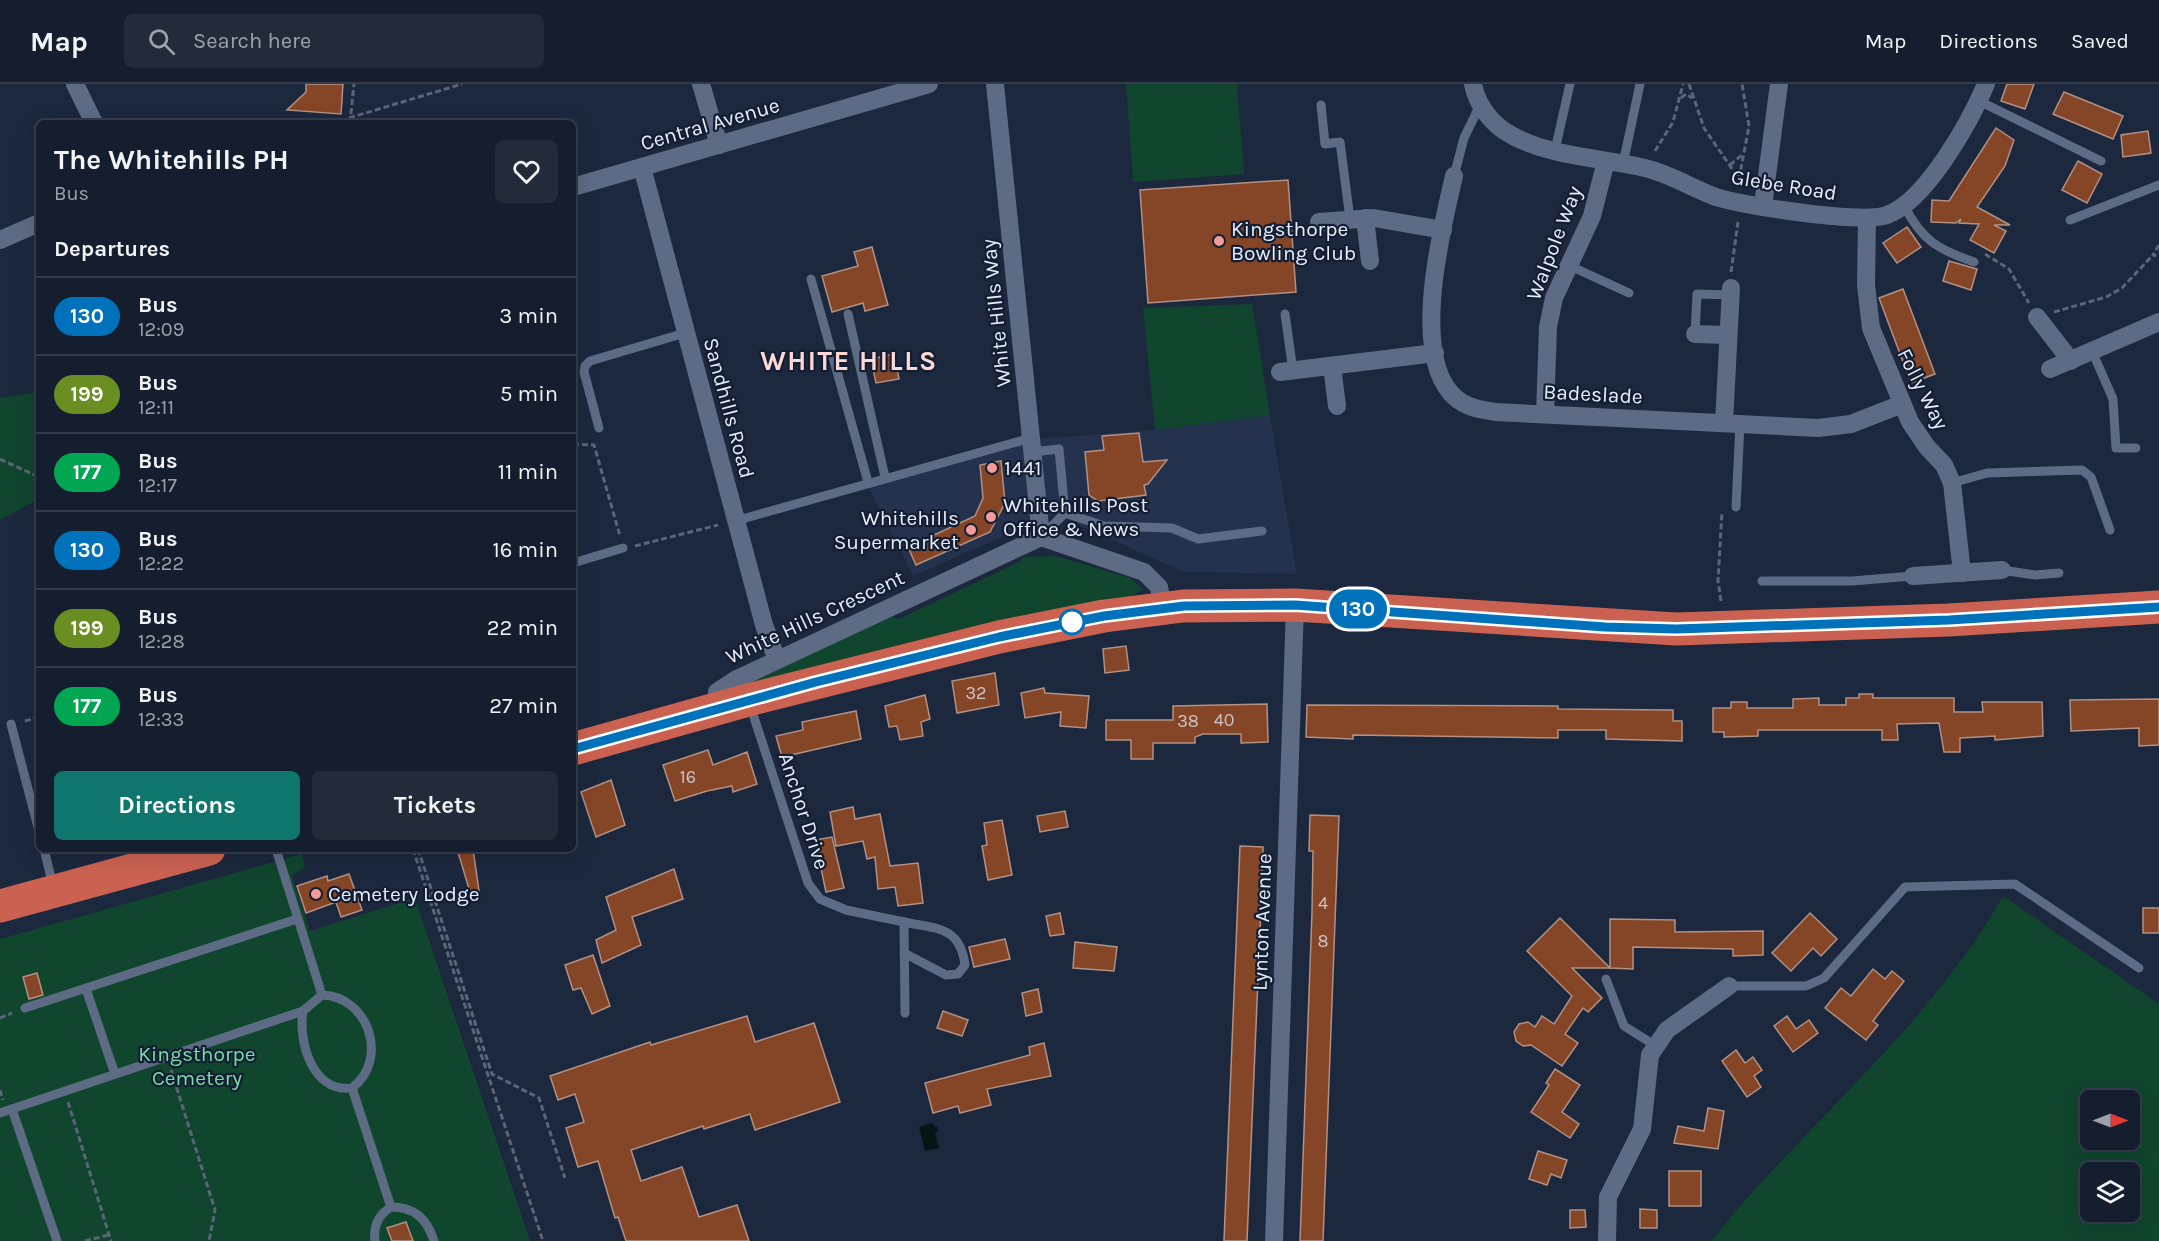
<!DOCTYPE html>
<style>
body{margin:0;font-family:Karla,sans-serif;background:#222b3a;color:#f1f3f6;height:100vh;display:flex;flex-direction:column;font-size:22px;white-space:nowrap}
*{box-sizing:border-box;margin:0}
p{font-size:20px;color:#9da2aa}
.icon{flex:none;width:33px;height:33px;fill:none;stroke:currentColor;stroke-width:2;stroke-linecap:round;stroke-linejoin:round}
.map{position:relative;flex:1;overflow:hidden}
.side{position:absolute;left:36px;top:36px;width:540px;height:732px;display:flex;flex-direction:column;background:#151e2e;border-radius:9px;box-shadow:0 6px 24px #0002,0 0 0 2px #343c4a}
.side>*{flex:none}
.badge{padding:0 12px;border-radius:20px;font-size:21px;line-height:39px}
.needle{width:39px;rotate:90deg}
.controls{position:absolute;left:2080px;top:1006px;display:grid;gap:12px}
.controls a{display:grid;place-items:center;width:60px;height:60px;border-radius:9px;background:#151e2e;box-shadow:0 6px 24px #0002,0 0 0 2px #343c4a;font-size:30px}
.map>.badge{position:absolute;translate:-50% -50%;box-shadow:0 0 0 3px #fff}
h2{padding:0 18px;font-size:22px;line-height:54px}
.round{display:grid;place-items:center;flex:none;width:63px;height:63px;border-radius:9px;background:#222b3a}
.summary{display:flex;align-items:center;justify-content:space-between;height:102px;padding:0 18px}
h1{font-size:28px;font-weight:700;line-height:45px}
.action{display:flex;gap:12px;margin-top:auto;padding:12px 18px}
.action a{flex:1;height:69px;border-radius:9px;background:#0f766e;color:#fff;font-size:24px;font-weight:700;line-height:69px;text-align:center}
.action a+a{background:#222b3a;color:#f1f3f6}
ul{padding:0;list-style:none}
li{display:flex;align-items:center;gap:18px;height:78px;padding:0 18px;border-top:2px solid #343c4a}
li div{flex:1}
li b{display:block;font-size:22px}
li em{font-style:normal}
li .badge{min-width:66px;font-weight:700;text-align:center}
header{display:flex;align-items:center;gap:36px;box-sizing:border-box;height:84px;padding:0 30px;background:#151e2e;border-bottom:2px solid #343c4a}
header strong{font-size:28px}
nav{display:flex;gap:33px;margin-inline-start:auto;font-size:21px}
.search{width:420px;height:54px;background:#222b3a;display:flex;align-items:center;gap:15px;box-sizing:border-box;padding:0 21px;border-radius:9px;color:#9da2aa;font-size:22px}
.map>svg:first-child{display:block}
.built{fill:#24324d}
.green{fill:#10462d;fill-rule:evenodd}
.water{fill:#071416}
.building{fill:#854527;stroke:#b29184;stroke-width:1.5}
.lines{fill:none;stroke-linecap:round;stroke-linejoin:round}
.path{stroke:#5a6579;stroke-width:3;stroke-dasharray:6 3;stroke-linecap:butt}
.lane{stroke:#5d6b84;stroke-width:9}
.street{stroke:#5d6b84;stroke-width:18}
.highway{stroke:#cb6251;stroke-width:33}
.line-casing{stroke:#fff;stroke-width:14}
.line{stroke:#0072bc;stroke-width:9}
.poi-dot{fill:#f59b99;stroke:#131e33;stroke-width:2}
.stop-dot{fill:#fff;stroke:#0072bc;stroke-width:3}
.labels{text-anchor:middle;stroke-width:4.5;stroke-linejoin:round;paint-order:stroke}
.number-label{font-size:18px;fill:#cec4c8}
.street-label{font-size:21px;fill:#e6eefd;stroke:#131e33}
.poi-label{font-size:21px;fill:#e6eefd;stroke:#131e33;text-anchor:start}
.park-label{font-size:21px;fill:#74dea7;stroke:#131e33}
.district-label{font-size:27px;font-weight:bold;letter-spacing:1.5px;fill:#fcd8d6;stroke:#131e33}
</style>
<header>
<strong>Map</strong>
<div class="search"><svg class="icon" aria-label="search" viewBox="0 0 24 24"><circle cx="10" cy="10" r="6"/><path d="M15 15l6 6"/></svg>Search here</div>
<nav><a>Map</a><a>Directions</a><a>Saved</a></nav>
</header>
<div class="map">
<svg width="2159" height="1157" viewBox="0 0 2159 1157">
<rect width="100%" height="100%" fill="#1c283e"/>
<!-- built -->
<path class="built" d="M1270,331L1297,490L1184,488L1054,430L913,492L868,402L1046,354L1155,346Z"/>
<!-- green -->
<g class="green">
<path d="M1126,0H1237L1244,90L1133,98Z"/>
<path d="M1252,220L1270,331L1155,346L1143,224Z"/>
<path d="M39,308V415L0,436V314Z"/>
<path d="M1056,472L1130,494L1143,505L1130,513L745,601L889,533L899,535L1021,477L1023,473Z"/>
<path d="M302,770L305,783L292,792L310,847L415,814L530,1157H0V855Z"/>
<path d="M2003,812L2159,920V1157H1712C1740,1119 1774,1085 1806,1051C1877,977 1952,902 2003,812ZM2091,1017H2130V1056H2091ZM2091,1089H2130V1128H2091Z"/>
</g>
<!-- water -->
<path class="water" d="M933,1039L934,1043L937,1042L938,1048L935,1049L939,1064L925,1067L919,1043Z"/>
<!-- building -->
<g class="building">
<path d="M306,0H343L341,30L287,26L306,8Z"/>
<path d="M2007,0H2034L2025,25L2001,17Z"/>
<path d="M2064,8L2123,32L2113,55L2053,30Z"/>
<path d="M1996,44L2014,56L2005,82L1977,123L2010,141H1994L2006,147L1994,169L1970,156L1979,140L1959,139L1961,135L1956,139L1931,138L1932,116L1949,117Z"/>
<path d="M2148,47L2151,69L2123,73L2121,51Z"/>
<path d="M2078,77L2102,90L2087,119L2062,106Z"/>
<path d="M1288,96L1296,208L1148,219L1140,106Z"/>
<path d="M1907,143L1921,163L1897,179L1883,159Z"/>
<path d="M872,163L888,221L865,227L863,219L832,228L822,192L858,182L854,168Z"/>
<path d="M1949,177L1977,185L1971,206L1943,197Z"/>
<path d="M1903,205L1935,290L1911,299L1879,214Z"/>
<path d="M894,270L899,295L876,299L871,275Z"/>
<path d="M1139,349L1143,378L1167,376L1148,400L1144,401L1146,411L1098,417L1089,411L1085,368L1104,366L1102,352Z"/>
<path d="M1001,377L1005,419L990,448L916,481L908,463L975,432L983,414L980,381Z"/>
<path d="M1126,562L1129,586L1105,589L1103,565Z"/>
<path d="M995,589L999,621L957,629L952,597Z"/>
<path d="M1044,604L1045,609L1089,612L1086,644L1060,642L1061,628L1025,634L1021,609Z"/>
<path d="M1859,610H1873V614H1954V628H1983L1982,618H2042L2043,652L1995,656V652L1960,654V668H1944L1939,639L1897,640L1898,656H1882V646H1758V652L1724,653V648H1713V624H1731V618H1747V624H1793V615L1819,614V621H1846V614H1859Z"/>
<path d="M925,611L930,635L921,638L923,652L900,656L897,642L889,643L885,622Z"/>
<path d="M2159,615V661L2139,662V644L2071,647L2070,616Z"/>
<path d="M1267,620L1268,658L1241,659V650H1203L1195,653V659H1153V675H1131V656H1106V636H1173V622Z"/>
<path d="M1307,621L1558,622V625L1673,626V637H1682V657L1606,655V646H1558V654L1353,651V655L1306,653Z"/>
<path d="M856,627L861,655L782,673L776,652L803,646L802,638Z"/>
<path d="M708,666L713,681L747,668L757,700L733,708L732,702L707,707L675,717L663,681Z"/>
<path d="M611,696L625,741L596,753L581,708Z"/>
<path d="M853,723L855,735L880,730L890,782L918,779L923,819L898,822L895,803L878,805L875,773L867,775L863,757L836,762L830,728Z"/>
<path d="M1065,727L1068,743L1040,748L1037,732Z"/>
<path d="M1310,731L1339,732L1323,1157H1300L1312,828L1313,767H1309Z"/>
<path d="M1002,736L1012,791L988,796L982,762L987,761L984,739Z"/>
<path d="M832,753L844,804L826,808L815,756Z"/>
<path d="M1240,762L1263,763L1262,799L1247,1157H1224Z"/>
<path d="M457,765H473L479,807L470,808Z"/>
<path d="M674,785L683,815L632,833L641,861L602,879L596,856L616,846L606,813Z"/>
<path d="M349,790L362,826L341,833L336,818L306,829L297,802L327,792L328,797Z"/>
<rect x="2143" y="824" width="16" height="25"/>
<path d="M1060,829L1064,850L1050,852L1046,832Z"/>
<path d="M1810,829L1837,855L1821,872L1813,864L1791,887L1772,869Z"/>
<path d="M1560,834L1610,884H1572L1602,914L1588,928L1583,924L1565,950L1578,959L1562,982L1531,961L1523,962L1516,957L1514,948L1519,940L1528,938L1535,943L1542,932L1554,940L1572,912L1527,867Z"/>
<path d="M1610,835L1675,836V848L1763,847V871L1733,872V865L1633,863V885L1610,884Z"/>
<path d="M1005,855L1010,875L974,883L969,863Z"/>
<path d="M1075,858L1117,863L1114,887L1073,884Z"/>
<path d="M593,871L610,922L592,930L581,904L573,906L565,881Z"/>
<path d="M1873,885L1885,895L1892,887L1904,897L1873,937L1878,941L1866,956L1825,924L1841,904L1851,912Z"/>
<path d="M37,889L43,911L29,915L23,893Z"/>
<path d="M1038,905L1042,928L1026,932L1022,909Z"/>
<path d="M943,927L968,936L962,952L937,944Z"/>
<path d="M747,932L755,958L814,939L840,1018L755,1046L750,1030L704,1045L703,1042L631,1066L641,1097L682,1083L699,1133L737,1121L749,1157H626L618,1133L615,1134L598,1077L578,1083L566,1044L584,1038L575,1010L558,1016L550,992L650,958L651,961Z"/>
<path d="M1787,932L1796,945L1809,936L1818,949L1793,968L1774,942Z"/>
<path d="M1044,959L1051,992L987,1005L991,1021L960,1029L958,1022L933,1029L925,999L1030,971L1029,963Z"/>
<path d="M1736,966L1745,979L1753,973L1762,986L1754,992L1761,1003L1747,1013L1722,977Z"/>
<path d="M1555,985L1580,1001L1562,1028L1579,1040L1570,1054L1531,1028L1549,1001L1546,999Z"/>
<path d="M1708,1024L1724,1027L1718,1065L1674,1059L1678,1042L1704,1047Z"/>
<path d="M1538,1067L1567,1076L1561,1094L1551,1090L1547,1101L1529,1095Z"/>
<rect x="1669" y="1087" width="32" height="35"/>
<path d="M1640,1125L1657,1126V1144H1640Z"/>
<path d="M1570,1126H1585L1586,1143L1570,1144Z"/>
<path d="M406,1138L413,1157H392L387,1144Z"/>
</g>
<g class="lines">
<!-- path -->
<g class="path">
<path d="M1689,0L1704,44L1739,95"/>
<path d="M1681,14L1686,10L1692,14"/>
<path d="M349,34L462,0"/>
<path d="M350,39L354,0"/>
<path d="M1655,67L1673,38L1683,0"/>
<path d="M1730,81L1743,70"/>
<path d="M1739,95L1749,42L1742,0"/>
<path d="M2159,161L2153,171L2159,172"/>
<path d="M1985,170L2009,185L2029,219"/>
<path d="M1731,188L1738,138"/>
<path d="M2054,228L2106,213L2122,204L2153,171"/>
<path d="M573,360L594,361L620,452"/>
<path d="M0,375L39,393"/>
<path d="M635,462L718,441"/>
<path d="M1721,517L1718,497L1722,428"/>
<path d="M25,637L39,633"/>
<path d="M413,765L543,1157"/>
<path d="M418,765L492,990L539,1014L565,1094"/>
<path d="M0,934L12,929"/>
<path d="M171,986L215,1126L209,1157"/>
<path d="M0,1006L3,1016"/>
<path d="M68,1018L111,1157"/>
<path d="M85,1157L108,1151"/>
</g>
<!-- lane -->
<g class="lane">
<path d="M1979,17L2101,77"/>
<path d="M1321,21L1325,60L1340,58L1350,135"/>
<path d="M1555,66L1570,0"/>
<path d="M1623,80L1640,0"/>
<path d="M1454,92L1464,54L1480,21"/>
<path d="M1904,122C1923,157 1937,165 1974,178"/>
<path d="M2070,136L2159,101"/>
<path d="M1568,181L1629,209"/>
<path d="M811,195L868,398"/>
<path d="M848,230L885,393"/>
<path d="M1285,230L1293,287"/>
<path d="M1695,250L1697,210L1730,211"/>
<path d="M2092,267L2113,315L2116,364H2136"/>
<path d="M599,344L584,288L585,282L590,277L685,249"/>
<path d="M1033,368L1059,365L1065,429L1104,442L1172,444L1198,455L1262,447"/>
<path d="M1952,399L1987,389L2082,386L2091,393L2110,446"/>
<path d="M1736,423L1740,340"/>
<path d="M735,437L1031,354"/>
<path d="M1041,453L1065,429"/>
<path d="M573,479L623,464"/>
<path d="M2002,486L2035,491L2059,489"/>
<path d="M1762,497H1852L1913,492"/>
<path d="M750,621L808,799L820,815L846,826L904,838L905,929"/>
<path d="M11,640L39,747"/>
<path d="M44,765L53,802"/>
<path d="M276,765L322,911"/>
<path d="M904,838C937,845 960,842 965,881L958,890L946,891L904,869"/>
<path d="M1606,895L1624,942L1656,962"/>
<path d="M1729,902H1806L1824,894L1905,803L2015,800L2139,884"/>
<path d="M86,905L115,990"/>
<path d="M322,911C368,912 390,975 352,1004C312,1009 298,957 303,927Z"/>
<path d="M25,924L297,835"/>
<path d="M352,1004L391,1123"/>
<path d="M12,1025L57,1157"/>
<path d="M0,1029L303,927"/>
<path d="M375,1157C373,1142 378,1131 391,1123C415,1123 427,1135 434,1157"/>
</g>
<!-- street -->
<g class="street">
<path d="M75,0L94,39"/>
<path d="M701,0L719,61"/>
<path d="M995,0L1041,453"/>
<path d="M1473,0C1477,22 1493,42 1513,52C1552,73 1603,74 1645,84C1670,90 1692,104 1716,113C1743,122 1862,140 1887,131C1926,117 1970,38 1986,0"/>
<path d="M642,83L764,541L777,576"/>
<path d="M1454,92C1442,144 1408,276 1457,315C1468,324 1482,326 1496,328L1818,344L1851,340L1902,320"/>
<path d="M573,103L929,0"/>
<path d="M1763,122L1779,0"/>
<path d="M1365,134L1370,177"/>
<path d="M1867,134L1866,201L1871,244L1910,338L1927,363L1944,381L1952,399L1962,489"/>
<path d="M1319,138L1374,134L1443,146"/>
<path d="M0,156L39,139"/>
<path d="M2037,233L2071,277"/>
<path d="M1695,250L1728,251"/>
<path d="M1332,282L1337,322"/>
<path d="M2050,285L2159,238"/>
<path d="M1280,288L1435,269"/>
<path d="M1545,329L1548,243L1554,214L1592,132L1606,77"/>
<path d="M1724,339L1731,204"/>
<path d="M1913,492L2002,486"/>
<path d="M716,624L717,608L735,596L1041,453L1144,488L1159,503L1163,524"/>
<path d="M1274,1157L1295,521"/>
<path d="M1607,1157L1608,1113L1642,1045L1650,971L1667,946L1729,902"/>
</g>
<!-- highway -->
<g class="highway">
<path d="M573,665L748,616L999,553L1104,532L1183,522L1295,521L1676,545L1949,536L2159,523"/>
<path d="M0,822L209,765"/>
</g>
</g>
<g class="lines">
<!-- line casing -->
<g class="line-casing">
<path id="line" d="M573,665L816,598L999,553L1104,532L1184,522L1295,521L1605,543L1676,545L1949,536L2159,523"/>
</g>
<!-- line -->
<use href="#line" class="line"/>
</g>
<!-- markers -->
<g class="poi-dot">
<circle cx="1219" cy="157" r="6"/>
<circle cx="992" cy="384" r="6"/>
<circle cx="991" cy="433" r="6"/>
<circle cx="971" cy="446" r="6"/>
<circle cx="316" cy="810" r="6"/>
</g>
<circle class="stop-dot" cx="1072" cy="538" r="12"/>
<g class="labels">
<!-- number labels -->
<g class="number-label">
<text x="976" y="615">32</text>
<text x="1224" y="642">40</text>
<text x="1188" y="643">38</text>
<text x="688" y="699">16</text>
<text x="1323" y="825">4</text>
<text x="1323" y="863">8</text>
</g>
<!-- street labels -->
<g class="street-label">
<text transform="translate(710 40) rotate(-16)" y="7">Central Avenue</text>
<text transform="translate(1784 101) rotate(9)" y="7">Glebe Road</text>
<text transform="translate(1554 159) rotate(-69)" y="7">Walpole Way</text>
<text transform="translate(996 229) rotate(-96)" y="7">White Hills Way</text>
<text transform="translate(1923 305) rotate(63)" y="7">Folly Way</text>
<text transform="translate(1593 310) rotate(3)" y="7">Badeslade</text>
<text transform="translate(729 324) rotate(75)" y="7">Sandhills Road</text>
<text transform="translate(815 533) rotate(-25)" y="7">White Hills Crescent</text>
<text transform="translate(804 727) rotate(72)" y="7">Anchor Drive</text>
<text transform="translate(1262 838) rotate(-88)" y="7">Lynton Avenue</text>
</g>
<!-- poi labels -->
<g class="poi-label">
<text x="1231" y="152">Kingsthorpe<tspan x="1231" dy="24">Bowling Club</tspan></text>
<text x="1004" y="391">1441</text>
<text x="1003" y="428">Whitehills Post<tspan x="1003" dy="24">Office &amp; News</tspan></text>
<text x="959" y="441" text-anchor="end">Whitehills<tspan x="959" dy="24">Supermarket</tspan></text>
<text x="328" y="817">Cemetery Lodge</text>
</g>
<!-- park labels -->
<g class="park-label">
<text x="197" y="977">Kingsthorpe<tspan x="197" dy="24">Cemetery</tspan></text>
</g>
<!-- district labels -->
<g class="district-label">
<text x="849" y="286">WHITE HILLS</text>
</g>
</g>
</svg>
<div class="controls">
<a><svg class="needle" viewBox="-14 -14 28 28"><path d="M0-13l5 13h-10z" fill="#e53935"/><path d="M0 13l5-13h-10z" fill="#9da2aa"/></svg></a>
<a><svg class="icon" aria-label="layers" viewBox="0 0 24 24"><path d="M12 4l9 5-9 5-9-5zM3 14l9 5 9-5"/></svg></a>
</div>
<b class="badge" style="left:1358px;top:525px;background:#0072bc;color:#fff">130</b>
<section class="side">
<div class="summary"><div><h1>The Whitehills PH</h1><p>Bus</p></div><a class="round"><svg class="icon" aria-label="heart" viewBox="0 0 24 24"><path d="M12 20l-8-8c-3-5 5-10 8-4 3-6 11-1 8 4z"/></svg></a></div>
<h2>Departures</h2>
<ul>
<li><span class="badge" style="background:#0072bc;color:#fff">130</span><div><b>Bus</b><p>12:09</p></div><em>3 min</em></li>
<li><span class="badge" style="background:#6b8e23;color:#fff">199</span><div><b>Bus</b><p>12:11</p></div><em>5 min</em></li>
<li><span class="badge" style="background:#00a651;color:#fff">177</span><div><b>Bus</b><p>12:17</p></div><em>11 min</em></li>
<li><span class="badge" style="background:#0072bc;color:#fff">130</span><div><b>Bus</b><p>12:22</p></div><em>16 min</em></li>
<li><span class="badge" style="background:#6b8e23;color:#fff">199</span><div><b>Bus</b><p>12:28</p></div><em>22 min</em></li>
<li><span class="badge" style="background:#00a651;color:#fff">177</span><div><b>Bus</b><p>12:33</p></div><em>27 min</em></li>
</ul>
<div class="action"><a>Directions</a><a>Tickets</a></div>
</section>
</div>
